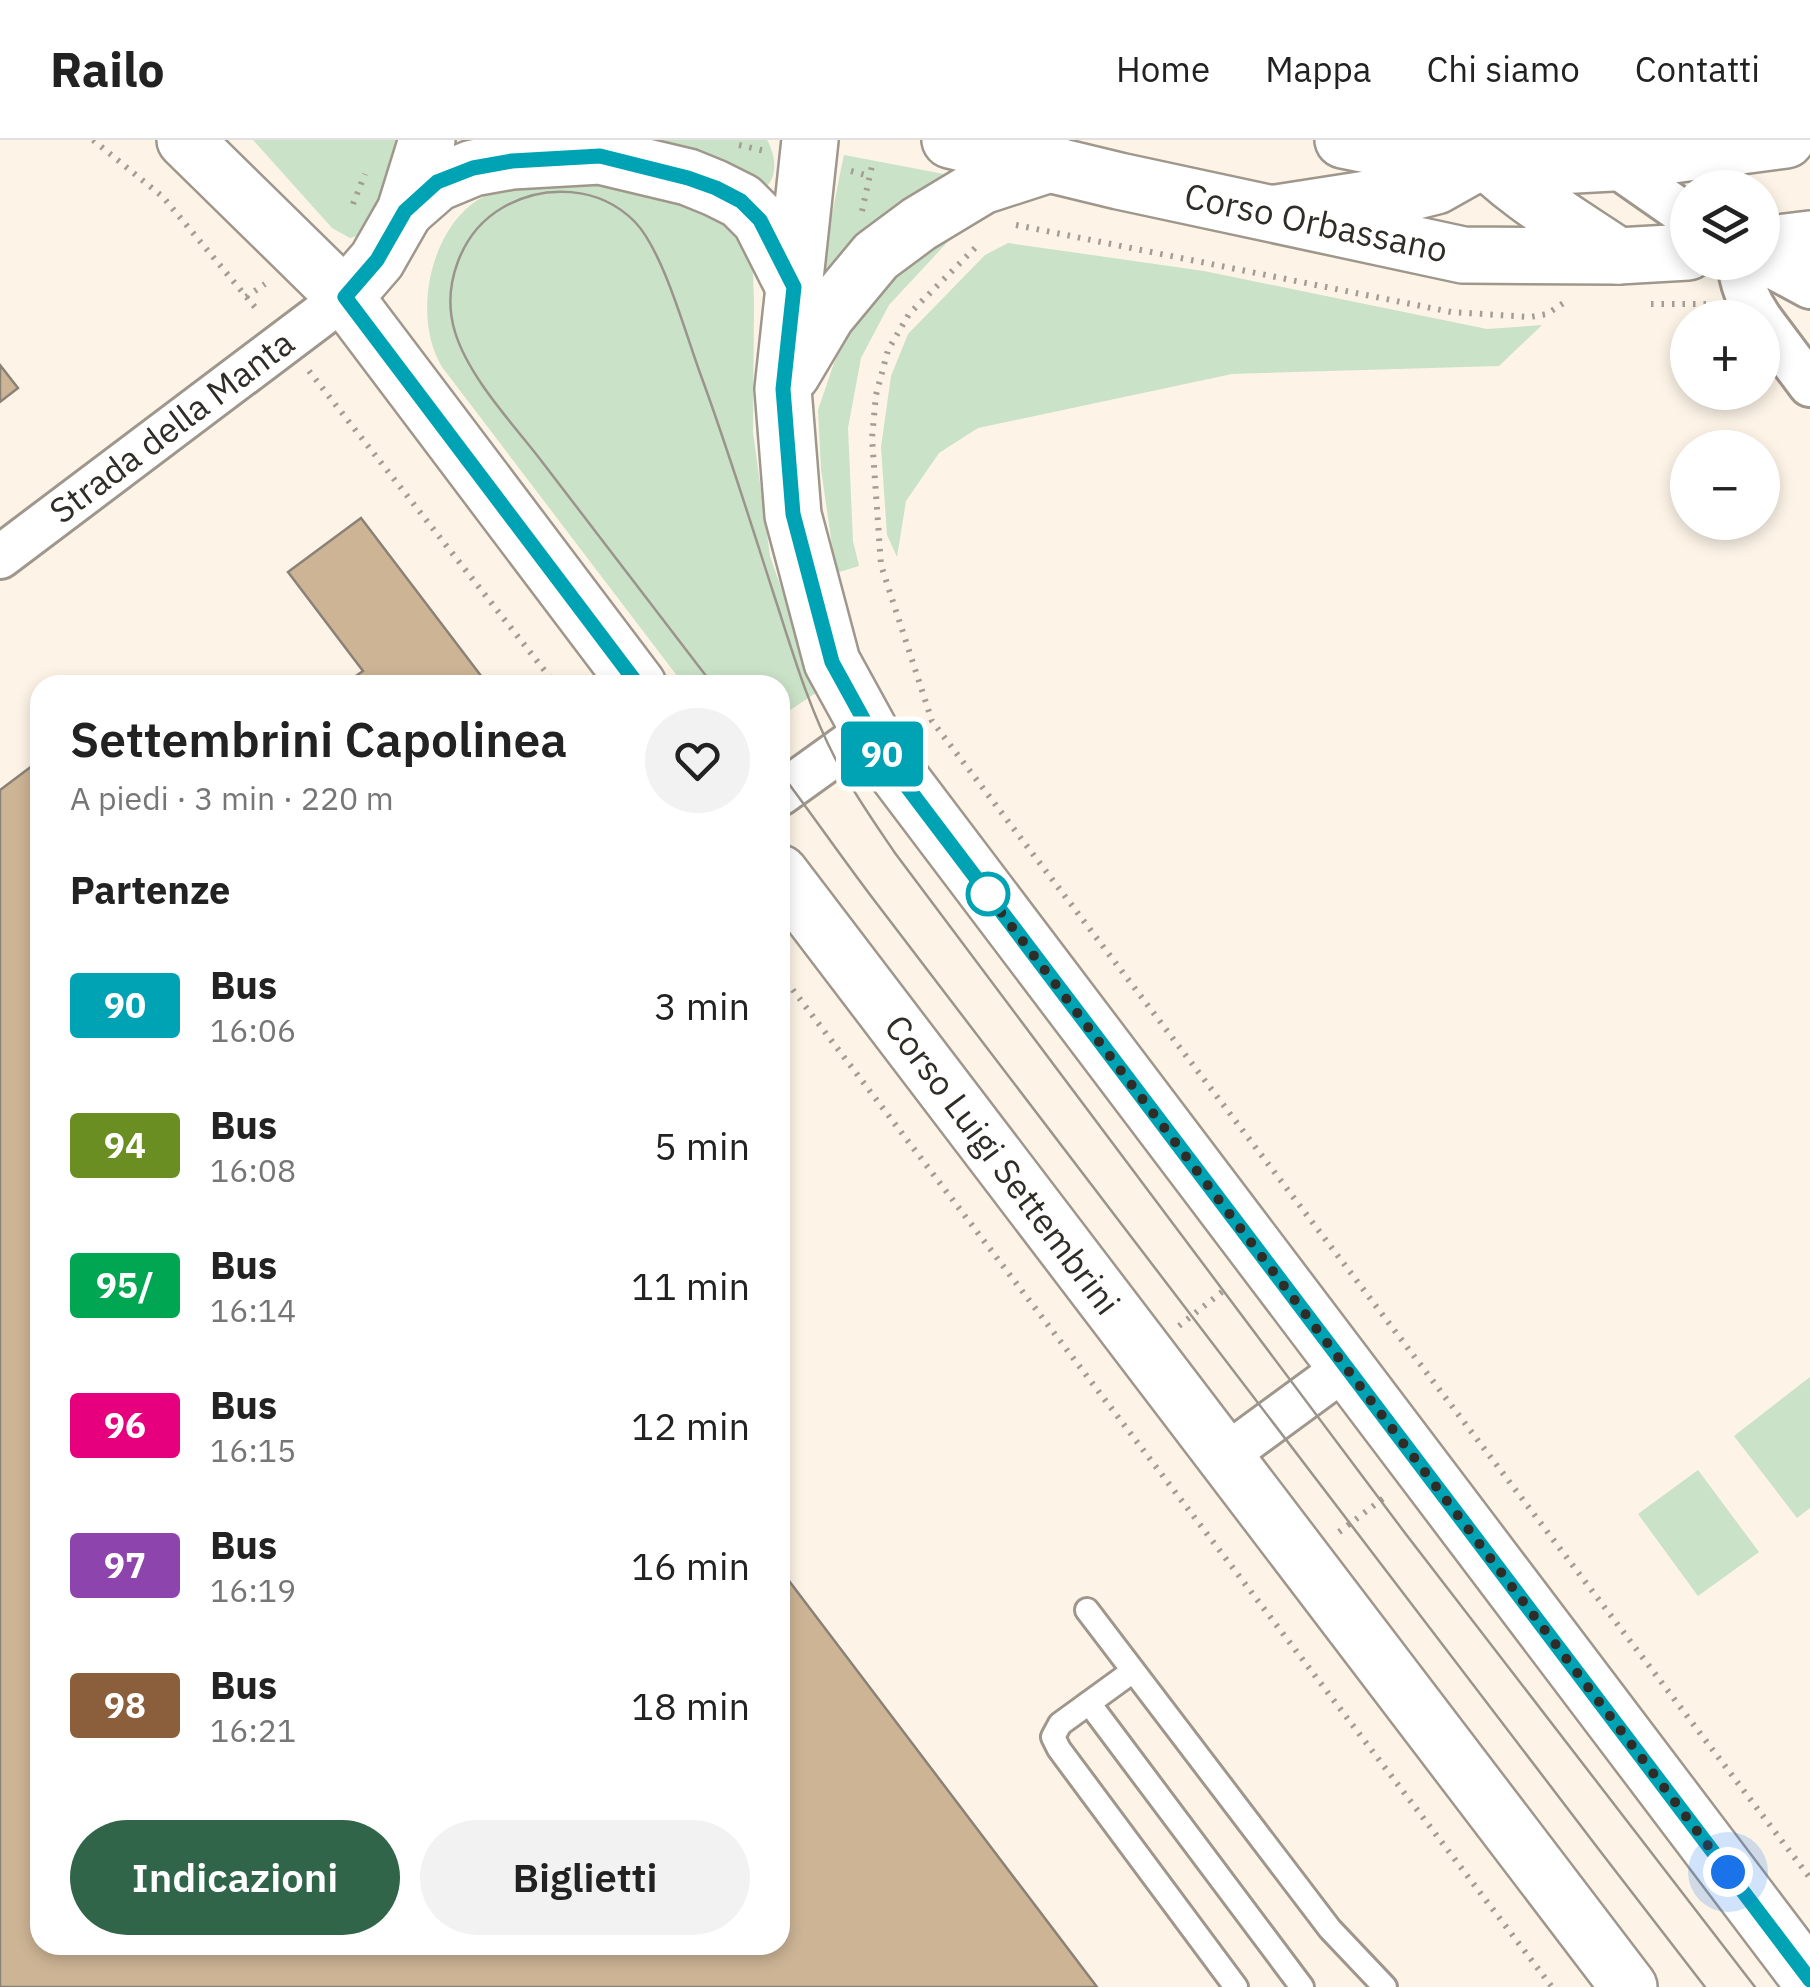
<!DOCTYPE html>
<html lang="it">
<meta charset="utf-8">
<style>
body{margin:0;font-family:"IBM Plex Sans",sans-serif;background:#f2f2f2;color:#222;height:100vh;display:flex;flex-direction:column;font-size:38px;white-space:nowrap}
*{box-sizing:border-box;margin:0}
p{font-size:32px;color:#767676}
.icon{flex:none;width:55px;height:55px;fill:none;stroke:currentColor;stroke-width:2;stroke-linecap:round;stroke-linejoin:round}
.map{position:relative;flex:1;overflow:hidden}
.drawer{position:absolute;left:30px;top:535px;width:760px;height:1280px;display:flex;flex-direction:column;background:#fff;border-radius:30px;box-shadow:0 5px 15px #0003}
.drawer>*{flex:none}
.badge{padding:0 20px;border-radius:8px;font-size:35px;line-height:65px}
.buttons{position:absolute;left:1670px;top:30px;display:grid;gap:20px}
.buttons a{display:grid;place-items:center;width:110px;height:110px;border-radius:50%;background:#fff;box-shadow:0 5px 15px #0003;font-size:50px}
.you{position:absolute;width:50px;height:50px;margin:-25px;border:8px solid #fff;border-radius:50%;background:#1a73e8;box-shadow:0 0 0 15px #1a73e833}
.map>.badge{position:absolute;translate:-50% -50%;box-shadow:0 0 0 5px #fff}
h2{padding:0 40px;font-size:38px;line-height:90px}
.round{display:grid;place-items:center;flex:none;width:105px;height:105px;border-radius:52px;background:#f2f2f2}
.summary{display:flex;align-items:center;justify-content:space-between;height:170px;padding:0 40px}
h1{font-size:48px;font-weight:600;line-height:75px}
.button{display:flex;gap:20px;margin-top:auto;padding:20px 40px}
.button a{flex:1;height:115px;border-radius:60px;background:#31654a;color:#fff;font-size:40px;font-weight:600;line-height:115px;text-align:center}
.button a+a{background:#f2f2f2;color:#222}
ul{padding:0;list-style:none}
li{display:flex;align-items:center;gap:30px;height:140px;padding:0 40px}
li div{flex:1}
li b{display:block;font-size:38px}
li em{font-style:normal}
li .badge{min-width:110px;font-weight:700;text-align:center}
header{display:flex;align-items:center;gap:60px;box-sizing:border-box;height:140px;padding:0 50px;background:#fff;border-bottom:2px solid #e0e0e0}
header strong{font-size:48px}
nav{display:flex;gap:55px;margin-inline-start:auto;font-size:35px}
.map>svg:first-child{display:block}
.green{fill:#cae2c7}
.building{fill:#cdb495;stroke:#8b8277;stroke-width:2.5}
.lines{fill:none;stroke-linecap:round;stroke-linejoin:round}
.lane-casing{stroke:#9f978c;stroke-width:28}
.street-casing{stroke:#9f978c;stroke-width:48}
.secondary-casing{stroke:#9f978c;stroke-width:60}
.primary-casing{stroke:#9f978c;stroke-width:60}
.path{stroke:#a49d94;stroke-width:6;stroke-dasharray:2.5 8;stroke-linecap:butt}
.lane{stroke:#fff;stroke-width:22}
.street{stroke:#fff;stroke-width:42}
.secondary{stroke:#fff;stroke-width:55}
.primary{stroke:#fff;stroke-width:55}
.tram{stroke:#9a948b;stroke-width:2.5}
.line-casing{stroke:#fff;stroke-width:22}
.line{stroke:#00a3b4;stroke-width:15}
.walk{stroke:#302d28;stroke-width:10;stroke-dasharray:0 18}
.stop-dot{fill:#fff;stroke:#00a3b4;stroke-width:5}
.labels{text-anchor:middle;stroke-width:10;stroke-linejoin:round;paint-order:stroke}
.street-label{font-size:35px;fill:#302d28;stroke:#fff}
</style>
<header>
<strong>Railo</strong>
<nav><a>Home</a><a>Mappa</a><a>Chi siamo</a><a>Contatti</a></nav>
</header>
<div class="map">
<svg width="1810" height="1847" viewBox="0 0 1810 1847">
<rect width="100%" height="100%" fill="#fdf4e7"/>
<!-- green -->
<g class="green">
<path d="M253,0H396L377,72L361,95L350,98L332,88Z"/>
<path d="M609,0H767C776,15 779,40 762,50Z"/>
<path d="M844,15L965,38L817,150L841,29Z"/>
<path d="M562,38L641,50L713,74L742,98L749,112L753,134L754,161L753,292L770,416L817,552L780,577V545H684L442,227C412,178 429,90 479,59C502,45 536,43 562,38Z"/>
<path d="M967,81L889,165L861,218L848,288L853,401L859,426L836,433L821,329L818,270L834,223L856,176L900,125Z"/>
<path d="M1008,103L1204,131L1487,189L1542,185L1499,226L1232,234L978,288L939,313L906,361L897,417L887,395L881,307L891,236L908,194L985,115Z"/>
<path d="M1810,1237V1368L1797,1378L1734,1296Z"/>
<path d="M1698,1330L1759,1412L1698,1456L1638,1374Z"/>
</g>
<!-- building -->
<g class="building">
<path d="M0,225L18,248L0,262Z"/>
<path d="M361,378L488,545H354L350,540L363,531L288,432Z"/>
<path d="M40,620V1805H780V1429L1097,1847H0V650Z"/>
</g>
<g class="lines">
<!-- lane casing -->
<g class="lane-casing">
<g id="lane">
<path d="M1087,1470L1330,1789L1385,1847"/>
<path d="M1133,1531L1060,1584L1053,1597L1059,1609L1236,1847"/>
<path d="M1089,1563L1302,1847"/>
</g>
</g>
<!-- street casing -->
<g class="street-casing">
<g id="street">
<path d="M1722,0L1718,9L1726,48"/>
<path d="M1612,23L1688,76"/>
<path d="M1762,121L1810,147"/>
<path d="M1739,122C1741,143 1748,161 1760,178"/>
<path d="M1762,181L1810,245"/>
<path d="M0,417L345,157"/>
<path d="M780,654L869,590"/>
<path d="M1225,1316L1345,1228"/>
</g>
</g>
<!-- secondary casing -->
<g class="secondary-casing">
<g id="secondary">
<path d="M185,0L345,157L638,545"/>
<path d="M810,0L783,249L793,375L832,522L883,615L1810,1840"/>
<path d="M1473,7C1513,51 1569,83 1618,116"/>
<path d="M405,71L437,43L473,28L512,21L600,16L688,37L715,48L741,61L760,80L794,147"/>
<path d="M1277,73L1412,52L1436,46L1484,19"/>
<path d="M345,157L377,120L405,71L427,0"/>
<path d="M792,234L827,175L876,116L919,84L982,46L1053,23"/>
<path d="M780,733L1629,1847"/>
</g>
</g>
<!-- primary casing -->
<g class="primary-casing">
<g id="primary">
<path d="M950,0L1119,41L1463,115L1618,116L1688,112"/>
<path d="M1343,0L1418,15L1484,19L1538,27L1612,23L1786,0"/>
<path d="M1762,105L1810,99"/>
</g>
</g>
<!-- path -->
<g class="path">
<path d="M93,0L163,57L259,172"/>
<path d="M739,5L765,11"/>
<path d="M851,31L869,36"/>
<path d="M353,64L365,34"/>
<path d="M862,71L873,21"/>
<path d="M1016,85L1451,172L1530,177L1547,174L1565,162"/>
<path d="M975,108L909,174L888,210L876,255L872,298L881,425L932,581L1810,1738"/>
<path d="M246,157L265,144"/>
<path d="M1651,164H1709"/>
<path d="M309,231L556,545"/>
<path d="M780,833L1552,1847"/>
<path d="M1179,1186L1228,1147"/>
<path d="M1339,1392L1389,1354"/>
</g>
<!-- lane -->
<use href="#lane" class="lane"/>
<!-- street -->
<use href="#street" class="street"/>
<!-- secondary -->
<use href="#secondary" class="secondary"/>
<!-- primary -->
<use href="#primary" class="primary"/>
<!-- tram -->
<g class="tram">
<path d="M713,545C656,471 600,397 543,323C514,285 469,238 455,192C441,146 461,92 502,68C544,43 600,46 635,82C663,111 685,192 700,233C727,306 750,381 774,455C792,510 808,566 835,618C852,651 874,682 895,713L1405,1393L1755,1847"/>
<path d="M780,632C811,673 840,715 871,756C1149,1120 1425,1485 1705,1847"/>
</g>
</g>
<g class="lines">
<!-- line casing -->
<g class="line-casing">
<path id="line" d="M638,545L345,157L377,120L405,71L437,42L473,28L512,21L600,16L688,38L716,48L741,61L760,80L794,147L783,249L793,374L832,522L883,615L1810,1840"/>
</g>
<!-- line -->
<use href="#line" class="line"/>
<!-- walk -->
<path class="walk" d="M988,754L978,742L1728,1732"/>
</g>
<!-- markers -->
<circle class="stop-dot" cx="988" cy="754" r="20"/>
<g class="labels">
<!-- street labels -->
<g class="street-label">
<text transform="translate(1316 83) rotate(12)" y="12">Corso Orbassano</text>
<text transform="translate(172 287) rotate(-37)" y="12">Strada della Manta</text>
<text transform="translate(1002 1025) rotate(53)" y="12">Corso Luigi Settembrini</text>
</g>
</g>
</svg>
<div class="buttons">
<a><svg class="icon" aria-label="layers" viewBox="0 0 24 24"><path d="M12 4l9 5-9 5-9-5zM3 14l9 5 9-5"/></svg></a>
<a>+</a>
<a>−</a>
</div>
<div class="you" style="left:1728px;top:1732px"></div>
<b class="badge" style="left:882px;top:614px;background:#00a3b4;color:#fff">90</b>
<section class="drawer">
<div class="summary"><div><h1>Settembrini Capolinea</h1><p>A piedi · 3 min · 220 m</p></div><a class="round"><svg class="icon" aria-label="heart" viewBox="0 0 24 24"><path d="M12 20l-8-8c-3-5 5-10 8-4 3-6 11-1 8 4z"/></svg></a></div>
<h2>Partenze</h2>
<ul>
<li><span class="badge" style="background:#00a3b4;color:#fff">90</span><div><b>Bus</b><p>16:06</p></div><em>3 min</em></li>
<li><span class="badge" style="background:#6b8e23;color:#fff">94</span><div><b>Bus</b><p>16:08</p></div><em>5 min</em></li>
<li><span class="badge" style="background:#00a651;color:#fff">95/</span><div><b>Bus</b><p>16:14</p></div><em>11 min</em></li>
<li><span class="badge" style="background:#e6007e;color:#fff">96</span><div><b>Bus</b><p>16:15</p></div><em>12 min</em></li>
<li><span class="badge" style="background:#8e44ad;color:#fff">97</span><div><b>Bus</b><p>16:19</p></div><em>16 min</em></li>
<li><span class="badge" style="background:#8b5e3c;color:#fff">98</span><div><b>Bus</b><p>16:21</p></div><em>18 min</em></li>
</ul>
<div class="button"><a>Indicazioni</a><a>Biglietti</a></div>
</section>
</div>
